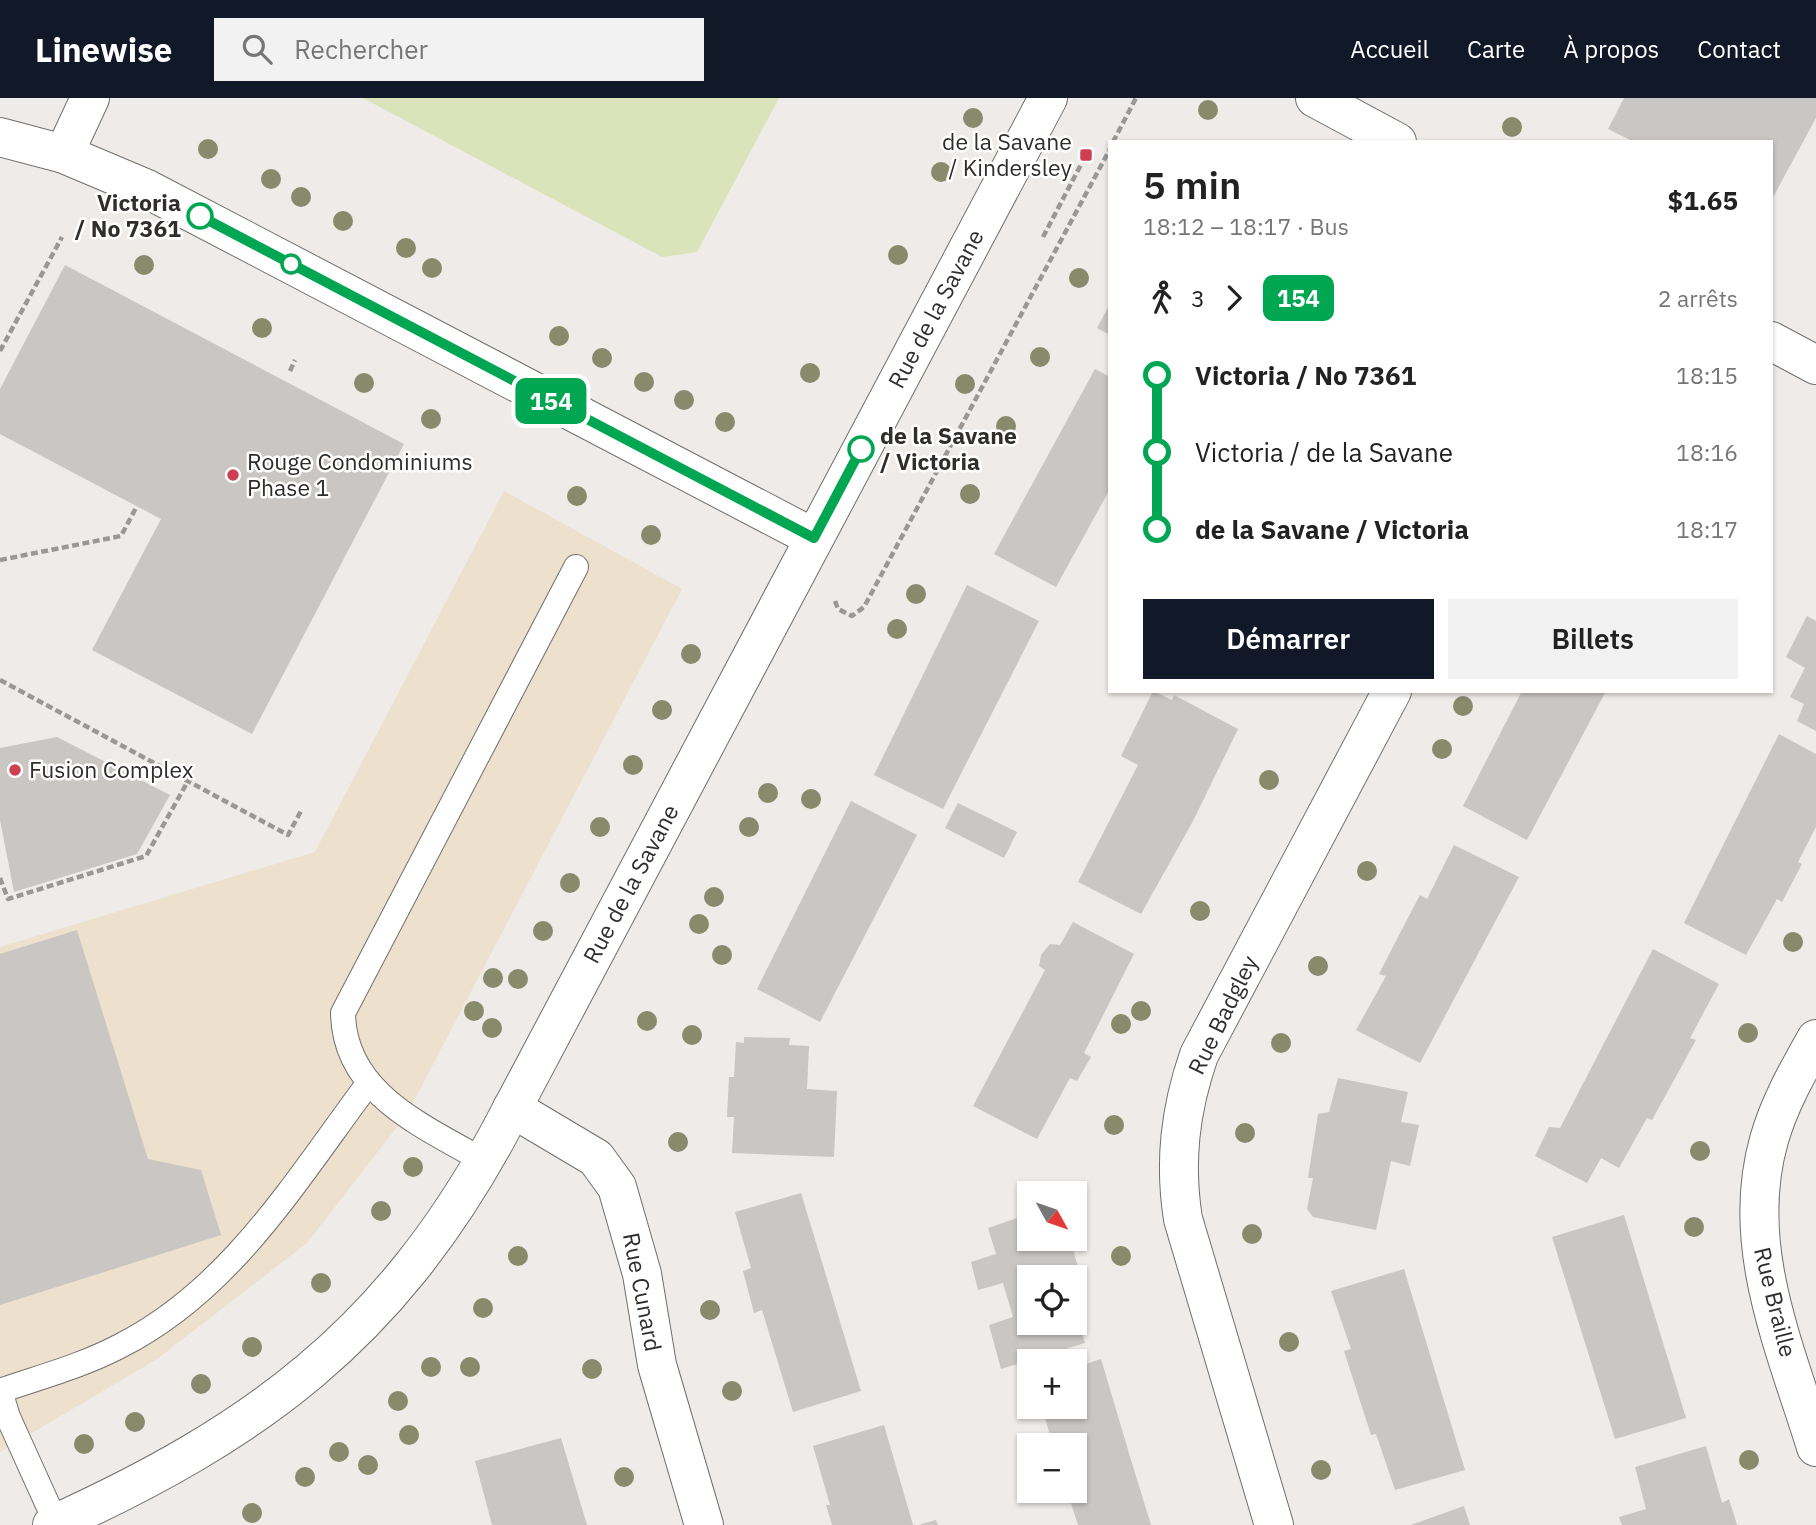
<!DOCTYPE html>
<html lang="fr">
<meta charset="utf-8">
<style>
body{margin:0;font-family:"IBM Plex Sans",sans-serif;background:#f2f2f2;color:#222;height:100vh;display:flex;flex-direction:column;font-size:26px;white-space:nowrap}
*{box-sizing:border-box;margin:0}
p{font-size:23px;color:#767676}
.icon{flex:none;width:38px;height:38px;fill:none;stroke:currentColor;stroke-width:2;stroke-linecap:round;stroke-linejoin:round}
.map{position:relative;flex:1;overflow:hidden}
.drawer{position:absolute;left:1108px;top:42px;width:665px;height:553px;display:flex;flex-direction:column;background:#fff;border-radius:0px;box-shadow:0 2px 5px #0004}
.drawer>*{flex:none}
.badge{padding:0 14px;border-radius:10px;font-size:24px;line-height:46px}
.needle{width:46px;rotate:130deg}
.fabs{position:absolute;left:1017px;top:1083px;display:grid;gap:14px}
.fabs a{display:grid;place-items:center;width:70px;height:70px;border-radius:0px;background:#fff;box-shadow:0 2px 5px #0004;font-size:35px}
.map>.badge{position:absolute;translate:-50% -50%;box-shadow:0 0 0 4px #fff}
.legs{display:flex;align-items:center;gap:10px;height:77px;padding:0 35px;font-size:23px}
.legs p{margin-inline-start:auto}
.head{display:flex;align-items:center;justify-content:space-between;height:119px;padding:0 35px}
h1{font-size:38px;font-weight:600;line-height:52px}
.primary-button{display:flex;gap:14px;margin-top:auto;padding:14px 35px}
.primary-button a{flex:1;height:80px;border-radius:0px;background:#111827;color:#fff;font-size:28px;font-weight:600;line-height:80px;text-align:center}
.primary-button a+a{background:#f2f2f2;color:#222}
ul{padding:0 35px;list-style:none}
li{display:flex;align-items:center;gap:24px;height:77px;font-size:26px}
li i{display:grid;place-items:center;width:10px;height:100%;margin:0 9px;background:currentColor}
li i::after{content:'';width:18px;height:18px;margin:-9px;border:5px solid;border-radius:50%;background:#fff}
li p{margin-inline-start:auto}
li:first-child i{background:linear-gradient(#0000 50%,currentColor 0)}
li:last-child i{background:linear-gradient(currentColor 50%,#0000 0)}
header{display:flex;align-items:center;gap:42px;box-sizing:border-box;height:98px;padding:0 35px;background:#111827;color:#fff}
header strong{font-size:33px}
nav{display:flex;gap:38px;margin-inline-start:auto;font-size:24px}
.search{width:490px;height:63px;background:#f2f2f2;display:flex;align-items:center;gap:18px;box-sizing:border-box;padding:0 24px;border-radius:0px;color:#767676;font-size:26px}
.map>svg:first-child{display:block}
.commercial{fill:#ede0cc}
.green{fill:#dbe3ba}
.building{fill:#c9c6c3}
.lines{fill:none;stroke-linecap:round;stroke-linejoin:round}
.service-casing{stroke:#716f6c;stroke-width:26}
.minor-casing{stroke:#716f6c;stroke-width:40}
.tertiary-casing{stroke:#716f6c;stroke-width:40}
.path{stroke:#9a9896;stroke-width:4.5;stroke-dasharray:7 3.5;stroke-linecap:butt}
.service{stroke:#fff;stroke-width:24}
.minor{stroke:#fff;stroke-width:38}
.tertiary{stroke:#fff;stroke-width:38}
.tree{fill:#888a6c}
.line-1-casing{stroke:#fff;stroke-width:16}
.line-1{stroke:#00a651;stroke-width:10}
.poi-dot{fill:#cf3f54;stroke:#fff;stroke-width:2.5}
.stop-1-dot{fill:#fff;stroke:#00a651;stroke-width:3.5}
.labels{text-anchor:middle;stroke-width:5;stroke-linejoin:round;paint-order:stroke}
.poi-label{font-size:23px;fill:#2f2e2d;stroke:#fff;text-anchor:start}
.stop-label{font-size:23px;font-weight:bold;fill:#2f2e2d;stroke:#fff;text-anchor:end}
.street-label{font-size:23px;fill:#2f2e2d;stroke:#fff}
</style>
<header>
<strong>Linewise</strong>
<div class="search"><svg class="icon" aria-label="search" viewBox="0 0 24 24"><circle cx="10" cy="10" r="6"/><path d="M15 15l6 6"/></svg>Rechercher</div>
<nav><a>Accueil</a><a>Carte</a><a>À propos</a><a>Contact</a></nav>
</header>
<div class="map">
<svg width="1816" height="1427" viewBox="0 0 1816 1427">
<rect width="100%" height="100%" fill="#eeebe8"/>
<!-- commercial -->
<path class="commercial" d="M504,393L682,491L407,1016L307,1145L157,1261L0,1354V849L315,754Z"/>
<!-- green -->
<path class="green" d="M363,0H779L697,154L662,159Z"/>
<!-- building -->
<g class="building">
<path d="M1624,0H1816V20L1771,103V44H1634L1608,31Z"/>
<path d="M65,167L404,346L252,636L92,552L161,421L0,336V291Z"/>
<path d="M1110,206V237L1097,230Z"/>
<path d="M1095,271L1110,279V391L1056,489L994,456Z"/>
<path d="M967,487L1039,523L943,711L874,677Z"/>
<path d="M1807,518L1816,523V633L1797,623L1804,606L1790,599L1805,570L1786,559Z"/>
<path d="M1153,593L1172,602L1174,597L1238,631L1193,723L1141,816L1078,784L1138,667L1121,658Z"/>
<path d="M1522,593H1606L1527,742L1463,708Z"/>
<path d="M1779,636L1816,656V729L1798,764L1802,766L1782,804L1777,801L1746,857L1684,825Z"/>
<path d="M57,639L170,697L137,756L14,794L0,722V650Z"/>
<path d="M851,703L917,737L820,924L757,891Z"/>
<path d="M958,705L1017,734L1004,760L945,730Z"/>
<path d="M1454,747L1519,779L1420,965L1356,932L1386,878L1379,876L1399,837L1420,797L1427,801Z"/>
<path d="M1073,824L1134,856L1084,955L1091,959L1077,983L1070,980L1037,1041L973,1008L1045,872L1039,868L1041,857L1050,846L1060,847Z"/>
<path d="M77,832L148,1061L201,1072L221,1137L0,1207V856Z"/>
<path d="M1653,851L1719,886L1690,940L1696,942L1652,1022L1647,1020L1619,1070L1601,1060L1587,1085L1535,1058L1549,1029L1560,1030Z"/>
<path d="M744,939L790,940L789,947L809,948L807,991L837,993L834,1059L732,1055L734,1019H727L729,979H734L736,944L744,945Z"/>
<path d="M1338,980L1408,994L1401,1024L1419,1027L1410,1068L1391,1063L1376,1132L1313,1119L1307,1111L1313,1080H1308L1318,1016L1329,1014Z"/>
<path d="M801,1095L861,1293L793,1314L762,1212L754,1215L743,1173L751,1170L735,1114Z"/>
<path d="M1029,1116V1141H1070L1081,1179L1029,1180V1225H1074L1075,1188L1084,1215L1076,1217L1085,1245L1001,1271L989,1227L1013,1219L1003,1185L978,1192L971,1164L996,1156L988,1130Z"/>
<path d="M1624,1117L1686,1320L1615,1341L1552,1139Z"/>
<path d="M1404,1171L1465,1372L1395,1392L1376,1336L1371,1337L1344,1253L1351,1251L1331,1193Z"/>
<path d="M1101,1261L1131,1362L1151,1427H1078L1067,1393H1074V1348H1053L1042,1309H1074V1270Z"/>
<path d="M884,1327L913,1427H832L826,1407H830L813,1348Z"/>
<path d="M561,1340L587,1427H492L475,1363Z"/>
<path d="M1706,1348L1722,1405L1729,1401L1737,1427H1622L1619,1419L1646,1411L1635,1369Z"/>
<path d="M1464,1408L1470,1427H1411Z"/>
<path d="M936,1422L938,1427H921V1426Z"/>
</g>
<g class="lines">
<!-- service casing -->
<g class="service-casing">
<g id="service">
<path d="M484,1063C423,1028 344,995 343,915L576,469"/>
<path d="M0,1293C40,1279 82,1268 120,1248C231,1192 296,1082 368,986"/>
<path d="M0,1293L8,1319L56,1425"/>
</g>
</g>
<!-- minor casing -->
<g class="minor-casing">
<g id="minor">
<path d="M1315,0L1397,44"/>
<path d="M64,56L90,0"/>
<path d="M1771,243L1816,267"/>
<path d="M1816,941C1798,973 1779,1006 1769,1042C1739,1147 1785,1249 1816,1349"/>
<path d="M512,1010L596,1060L617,1089L642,1176L657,1267L704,1427"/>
<path d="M1274,1427L1183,1121C1174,1064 1180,1012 1199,957L1392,593"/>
</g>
</g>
<!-- tertiary casing -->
<g class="tertiary-casing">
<g id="tertiary">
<path d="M0,39L64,56L147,91L814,440"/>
<path d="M52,1427C255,1335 388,1238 497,1039L1048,0"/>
</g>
</g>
<!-- path -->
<g class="path">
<path d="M1113,44L1136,0"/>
<path d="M1043,139L1086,57"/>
<path d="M0,253L62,139"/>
<path d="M290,273L295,262"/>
<path d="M0,462L121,438L137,408"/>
<path d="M835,503L838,511L852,518L864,509L1110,51"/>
<path d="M0,582L288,737L301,713"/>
<path d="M0,780L8,801L146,758L188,683"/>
</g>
<!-- service -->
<use href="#service" class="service"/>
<!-- minor -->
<use href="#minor" class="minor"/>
<!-- tertiary -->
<use href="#tertiary" class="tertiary"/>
</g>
<!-- trees -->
<g class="tree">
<circle cx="1208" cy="12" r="10"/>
<circle cx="973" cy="20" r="10"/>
<circle cx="1512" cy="29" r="10"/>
<circle cx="208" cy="51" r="10"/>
<circle cx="941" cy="74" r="10"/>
<circle cx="271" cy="81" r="10"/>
<circle cx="301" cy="99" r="10"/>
<circle cx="343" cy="123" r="10"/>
<circle cx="406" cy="150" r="10"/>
<circle cx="898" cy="157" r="10"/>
<circle cx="144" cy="167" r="10"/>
<circle cx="432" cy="170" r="10"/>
<circle cx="1079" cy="180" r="10"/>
<circle cx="262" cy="230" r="10"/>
<circle cx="559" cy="238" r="10"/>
<circle cx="1040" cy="259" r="10"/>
<circle cx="602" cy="260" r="10"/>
<circle cx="810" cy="275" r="10"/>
<circle cx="644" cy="284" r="10"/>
<circle cx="364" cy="285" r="10"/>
<circle cx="965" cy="286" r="10"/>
<circle cx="684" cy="302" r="10"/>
<circle cx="431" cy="321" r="10"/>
<circle cx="725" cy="324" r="10"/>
<circle cx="1006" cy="328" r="10"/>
<circle cx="970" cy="396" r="10"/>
<circle cx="577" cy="398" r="10"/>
<circle cx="651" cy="437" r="10"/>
<circle cx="916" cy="496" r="10"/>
<circle cx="897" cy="531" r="10"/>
<circle cx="691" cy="556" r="10"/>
<circle cx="1463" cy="608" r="10"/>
<circle cx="662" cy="612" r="10"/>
<circle cx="1442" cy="651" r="10"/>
<circle cx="633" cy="667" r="10"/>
<circle cx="1269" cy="682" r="10"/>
<circle cx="768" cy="695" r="10"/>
<circle cx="811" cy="701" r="10"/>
<circle cx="600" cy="729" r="10"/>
<circle cx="749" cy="729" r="10"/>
<circle cx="1367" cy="773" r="10"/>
<circle cx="570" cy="785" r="10"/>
<circle cx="714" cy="799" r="10"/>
<circle cx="1200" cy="813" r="10"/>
<circle cx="699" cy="826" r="10"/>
<circle cx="543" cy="833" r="10"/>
<circle cx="1793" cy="844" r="10"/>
<circle cx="722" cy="857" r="10"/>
<circle cx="1318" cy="868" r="10"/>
<circle cx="493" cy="880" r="10"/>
<circle cx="518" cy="881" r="10"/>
<circle cx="474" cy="913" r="10"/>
<circle cx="1141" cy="913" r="10"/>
<circle cx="647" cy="923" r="10"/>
<circle cx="1121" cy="926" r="10"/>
<circle cx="492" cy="930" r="10"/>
<circle cx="1748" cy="935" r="10"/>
<circle cx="692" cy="937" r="10"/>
<circle cx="1281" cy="945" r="10"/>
<circle cx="1114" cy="1027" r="10"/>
<circle cx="1245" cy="1035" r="10"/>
<circle cx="678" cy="1044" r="10"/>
<circle cx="1700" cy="1053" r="10"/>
<circle cx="413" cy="1069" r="10"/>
<circle cx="381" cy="1113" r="10"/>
<circle cx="1694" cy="1129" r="10"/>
<circle cx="1252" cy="1136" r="10"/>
<circle cx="518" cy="1158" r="10"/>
<circle cx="1121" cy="1158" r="10"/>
<circle cx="321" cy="1185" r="10"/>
<circle cx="483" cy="1210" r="10"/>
<circle cx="710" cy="1212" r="10"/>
<circle cx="1289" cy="1244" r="10"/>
<circle cx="252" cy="1249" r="10"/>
<circle cx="431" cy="1269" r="10"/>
<circle cx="470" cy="1269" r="10"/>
<circle cx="592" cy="1271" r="10"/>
<circle cx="201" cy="1286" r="10"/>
<circle cx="732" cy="1293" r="10"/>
<circle cx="398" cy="1303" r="10"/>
<circle cx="135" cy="1324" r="10"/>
<circle cx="409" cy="1337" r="10"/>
<circle cx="84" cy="1346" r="10"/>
<circle cx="339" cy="1354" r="10"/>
<circle cx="1749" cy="1362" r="10"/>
<circle cx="368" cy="1367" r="10"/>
<circle cx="1321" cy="1372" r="10"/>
<circle cx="305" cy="1379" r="10"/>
<circle cx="624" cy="1379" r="10"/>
<circle cx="252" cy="1415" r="10"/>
</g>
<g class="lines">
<!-- line-1 casing -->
<g class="line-1-casing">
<path id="line-1" d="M200,118L814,440L861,351"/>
</g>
<!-- line-1 -->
<use href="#line-1" class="line-1"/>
</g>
<!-- markers -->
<g class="poi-dot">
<rect x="1079" y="50" width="14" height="14" rx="3.5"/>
<circle cx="233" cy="377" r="7"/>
<circle cx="15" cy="672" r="7"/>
</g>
<g class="stop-1-dot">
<circle cx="200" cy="118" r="12"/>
<circle cx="291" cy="166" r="9"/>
<circle cx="861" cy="351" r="12"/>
</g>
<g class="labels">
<!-- poi labels -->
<g class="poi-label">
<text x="1072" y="52" text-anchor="end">de la Savane<tspan x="1072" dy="26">/ Kindersley</tspan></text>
<text x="247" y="372">Rouge Condominiums<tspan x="247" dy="26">Phase 1</tspan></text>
<text x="29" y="680">Fusion Complex</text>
</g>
<!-- stop labels -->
<g class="stop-label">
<text x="181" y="113">Victoria<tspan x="181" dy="26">/ No 7361</tspan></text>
<text x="880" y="346" text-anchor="start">de la Savane<tspan x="880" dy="26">/ Victoria</tspan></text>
</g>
<!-- street labels -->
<g class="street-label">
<text transform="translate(936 211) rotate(-62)" y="8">Rue de la Savane</text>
<text transform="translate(631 786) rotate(-62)" y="8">Rue de la Savane</text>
<text transform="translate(1223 917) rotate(-64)" y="8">Rue Badgley</text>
<text transform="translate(642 1194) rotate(79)" y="8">Rue Cunard</text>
<text transform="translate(1775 1204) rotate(76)" y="8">Rue Braille</text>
</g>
</g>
</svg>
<div class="fabs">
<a><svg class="needle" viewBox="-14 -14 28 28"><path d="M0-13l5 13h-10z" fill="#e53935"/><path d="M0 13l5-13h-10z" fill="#767676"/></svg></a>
<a><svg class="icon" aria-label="locate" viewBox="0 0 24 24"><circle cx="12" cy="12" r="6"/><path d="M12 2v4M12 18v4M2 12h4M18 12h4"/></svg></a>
<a>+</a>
<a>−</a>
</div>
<b class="badge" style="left:551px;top:303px;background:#00a651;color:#fff">154</b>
<section class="drawer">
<div class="head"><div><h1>5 min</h1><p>18:12 – 18:17 · Bus</p></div><b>$1.65</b></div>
<div class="legs"><svg class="icon" aria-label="walk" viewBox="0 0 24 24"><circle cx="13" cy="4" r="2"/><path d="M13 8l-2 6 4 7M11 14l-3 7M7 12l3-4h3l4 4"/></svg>3<svg class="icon" aria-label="forward" viewBox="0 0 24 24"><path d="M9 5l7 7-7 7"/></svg><b class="badge" style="background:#00a651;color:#fff">154</b><p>2 arrêts</p></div>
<ul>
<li><i style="color:#00a651"></i><b>Victoria / No 7361</b><p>18:15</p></li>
<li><i style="color:#00a651"></i><span>Victoria / de la Savane</span><p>18:16</p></li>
<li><i style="color:#00a651"></i><b>de la Savane / Victoria</b><p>18:17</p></li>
</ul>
<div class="primary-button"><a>Démarrer</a><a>Billets</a></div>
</section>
</div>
